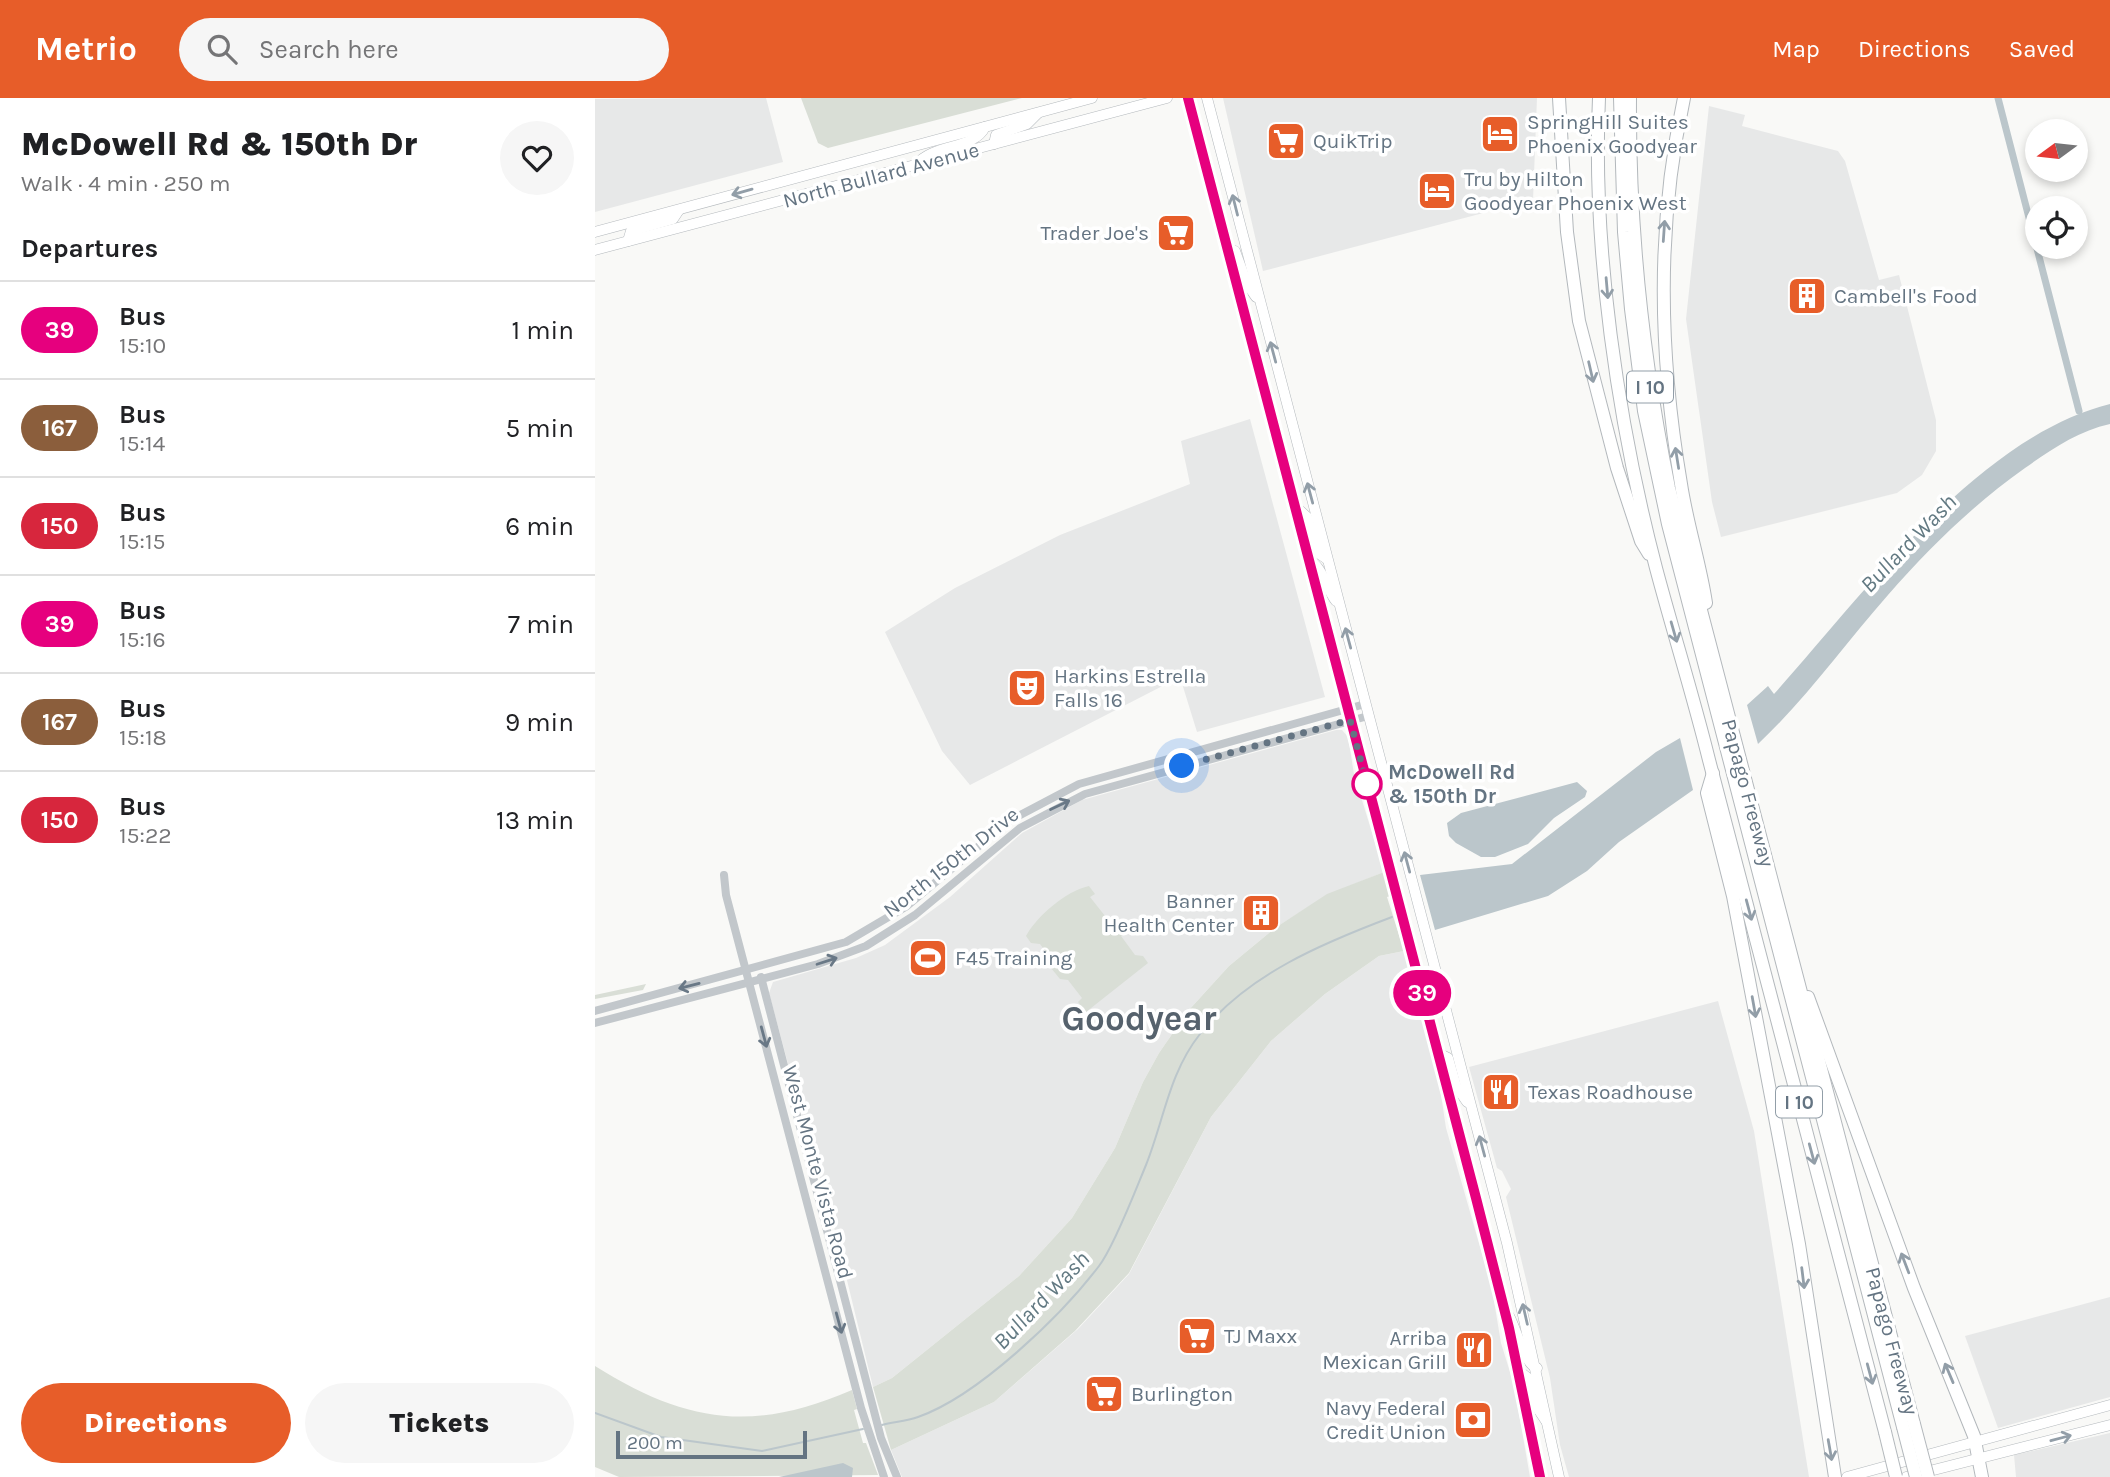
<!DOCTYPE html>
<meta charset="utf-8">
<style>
body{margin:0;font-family:Karla,sans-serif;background:#f6f6f6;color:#202124;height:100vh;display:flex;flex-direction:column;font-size:26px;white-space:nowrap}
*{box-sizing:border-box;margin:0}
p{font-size:23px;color:#757577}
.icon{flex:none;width:38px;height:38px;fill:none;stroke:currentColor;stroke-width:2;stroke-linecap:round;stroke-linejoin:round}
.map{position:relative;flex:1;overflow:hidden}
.sheet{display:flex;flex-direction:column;background:#fff;width:595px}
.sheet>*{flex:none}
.badge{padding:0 14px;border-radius:23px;font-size:24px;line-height:46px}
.needle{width:46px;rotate:255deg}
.tools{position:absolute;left:1430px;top:21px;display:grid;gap:14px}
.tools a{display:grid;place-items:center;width:63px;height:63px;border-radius:50%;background:#fff;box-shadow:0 4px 10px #0003;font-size:35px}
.scale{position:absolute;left:21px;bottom:18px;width:191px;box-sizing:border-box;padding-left:7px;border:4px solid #647482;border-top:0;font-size:19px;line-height:24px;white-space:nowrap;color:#647482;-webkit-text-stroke:5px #fff;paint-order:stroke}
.you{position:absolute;width:35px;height:35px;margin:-18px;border:5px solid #fff;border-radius:50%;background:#1a73e8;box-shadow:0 0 0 10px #1a73e833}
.map>.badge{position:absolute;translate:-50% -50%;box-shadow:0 0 0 4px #fff}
h2{padding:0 21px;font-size:26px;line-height:63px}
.round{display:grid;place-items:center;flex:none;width:74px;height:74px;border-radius:37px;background:#f6f6f6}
.overview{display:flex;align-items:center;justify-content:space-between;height:119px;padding:0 21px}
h1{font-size:33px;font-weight:800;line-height:52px}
.cta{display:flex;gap:14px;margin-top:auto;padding:14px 21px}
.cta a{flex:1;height:80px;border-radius:42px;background:#e75d29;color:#fff;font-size:28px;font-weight:800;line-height:80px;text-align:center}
.cta a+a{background:#f6f6f6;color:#202124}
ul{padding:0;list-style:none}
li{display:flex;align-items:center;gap:21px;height:98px;padding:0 21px;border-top:2px solid #e0e0e0}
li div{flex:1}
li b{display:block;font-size:26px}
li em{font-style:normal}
li .badge{min-width:77px;font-weight:700;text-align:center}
header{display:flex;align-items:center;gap:42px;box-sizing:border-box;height:98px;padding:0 35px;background:#e75d29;color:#fff}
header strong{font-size:33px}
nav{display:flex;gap:38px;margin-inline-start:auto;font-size:24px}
.search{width:490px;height:63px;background:#f6f6f6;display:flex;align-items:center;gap:18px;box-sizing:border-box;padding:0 24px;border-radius:38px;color:#757577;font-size:26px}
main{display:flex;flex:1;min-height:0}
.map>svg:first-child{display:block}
.built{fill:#e7e8e8}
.green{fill:#d9ded6}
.water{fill:#bbc6cb}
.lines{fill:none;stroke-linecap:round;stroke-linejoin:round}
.stream{stroke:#bbc6cb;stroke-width:2}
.canal{stroke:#bbc6cb;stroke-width:7}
.major-casing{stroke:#b4b9bd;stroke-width:11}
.highway-casing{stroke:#b3b8bc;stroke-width:14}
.minor{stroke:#c2c7cb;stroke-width:8}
.major{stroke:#fff;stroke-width:10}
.highway{stroke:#fff;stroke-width:12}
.highway-bridge-casing{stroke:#b3b8bc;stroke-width:14;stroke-linecap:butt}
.highway-bridge{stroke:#fff;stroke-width:12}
.oneway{stroke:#929ea8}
.oneway2{stroke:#697886}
.line-casing{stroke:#fff;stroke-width:16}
.line{stroke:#e6007e;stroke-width:10}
.walk{stroke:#647482;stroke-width:7;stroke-dasharray:0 12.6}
.stop-dot{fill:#fff;stroke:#e6007e;stroke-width:3.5}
.labels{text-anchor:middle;stroke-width:7;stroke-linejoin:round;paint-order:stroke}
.shield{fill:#fff;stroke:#929ea8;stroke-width:2}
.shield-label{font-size:19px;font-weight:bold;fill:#647482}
.poi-label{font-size:21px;fill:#647482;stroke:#fff;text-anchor:start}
.street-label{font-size:21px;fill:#647482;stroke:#fff}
.stop-label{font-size:21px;font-weight:bold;fill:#647482;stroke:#fff;text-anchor:start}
.water-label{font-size:23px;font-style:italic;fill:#637a83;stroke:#fff}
.town-label{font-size:35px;font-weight:bold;fill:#56626d;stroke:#fff}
</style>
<header>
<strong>Metrio</strong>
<div class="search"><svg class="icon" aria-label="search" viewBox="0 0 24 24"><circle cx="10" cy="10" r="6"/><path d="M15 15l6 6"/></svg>Search here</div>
<nav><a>Map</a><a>Directions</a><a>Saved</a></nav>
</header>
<main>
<section class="sheet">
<div class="overview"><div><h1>McDowell Rd &amp; 150th Dr</h1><p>Walk · 4 min · 250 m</p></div><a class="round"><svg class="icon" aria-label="heart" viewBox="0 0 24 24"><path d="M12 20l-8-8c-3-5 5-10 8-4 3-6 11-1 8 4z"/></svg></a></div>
<h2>Departures</h2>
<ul>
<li><span class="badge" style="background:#e6007e;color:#fff">39</span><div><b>Bus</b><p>15:10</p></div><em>1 min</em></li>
<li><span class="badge" style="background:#8b5e3c;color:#fff">167</span><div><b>Bus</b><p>15:14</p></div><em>5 min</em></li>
<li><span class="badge" style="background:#d7263d;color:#fff">150</span><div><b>Bus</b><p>15:15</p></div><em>6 min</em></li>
<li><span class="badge" style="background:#e6007e;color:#fff">39</span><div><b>Bus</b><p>15:16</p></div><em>7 min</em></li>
<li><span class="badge" style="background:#8b5e3c;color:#fff">167</span><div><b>Bus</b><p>15:18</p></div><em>9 min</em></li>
<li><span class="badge" style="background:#d7263d;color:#fff">150</span><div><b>Bus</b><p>15:22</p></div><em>13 min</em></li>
</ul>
<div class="cta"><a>Directions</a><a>Tickets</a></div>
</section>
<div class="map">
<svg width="1515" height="1379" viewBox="0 0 1515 1379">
<rect width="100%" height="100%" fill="#f9f9f7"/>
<!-- built -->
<g class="built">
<path d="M171,0L188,64L0,114V1Z"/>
<path d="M628,0H942L938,102L668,173Z"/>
<path d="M1114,8L1150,17L1147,28L1243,53L1250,63L1284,182L1304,177L1341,322V353L1327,377L1302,395L1126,439L1117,404L1091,221Z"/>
<path d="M655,321L730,599L602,634L585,579L375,687L347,653L290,534L360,490L465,437L595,386L586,343Z"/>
<path d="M741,632H747L753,639L759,676L789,774L732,797L680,830L634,868L593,913L564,955L548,984L520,1050L477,1120L424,1178L297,1280L278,1289L231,1096L221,1070L174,895L178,884L261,860L290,847L355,799L427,735L487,702Z"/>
<path d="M809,853L845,990L851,1030L897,1191L906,1245L919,1287L935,1379H307L296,1352L399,1304L483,1231L534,1176L616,1019L676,943L730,896L784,858Z"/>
<path d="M1123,903L1159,1033L1214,1379H974L965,1347L955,1280L911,1099L916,1091L907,1073L902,1070L874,969Z"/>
<path d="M1515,1199V1299L1403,1330L1370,1238Z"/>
<path d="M1515,1335V1379H1421L1419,1357Z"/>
</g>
<!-- green -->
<g class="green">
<path d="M206,0H427L233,50L223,45Z"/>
<path d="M789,774L795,798L792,799L809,853L784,858L730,896L676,943L616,1019L534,1175L480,1233L399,1304L296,1352L278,1289L297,1280L424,1178L477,1120L520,1050L548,984L564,955L593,913L634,868L680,830L732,796Z"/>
<path d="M494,788L500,796L495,799L514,823L522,825L531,836L526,838L540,857L548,858L553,865L491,914L483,904L487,900L473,882L465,881L456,870L461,867L445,846L436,845L431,838C442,818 471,793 494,788Z"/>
<path d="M51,886L48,892L0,901V897Z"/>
<path d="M0,1268C91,1325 158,1335 257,1292L262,1311L259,1312L268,1345H271L283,1377L24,1379L0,1369Z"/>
</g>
<!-- water -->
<g class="water">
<path d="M1515,306V326C1483,333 1457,351 1430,370C1379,406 1334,450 1293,497C1249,547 1211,601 1163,646L1152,607L1173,588L1179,596C1267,498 1382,339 1515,306Z"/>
<path d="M1085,640L1098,692L1024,744L992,773L953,798L840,832L825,777L917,766L1061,654Z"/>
<path d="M982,684L992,693L990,699L959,720L933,746L900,759H886L861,745L854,738L852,725L866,715Z"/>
<path d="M248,1365L258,1370L257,1379H184Z"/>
</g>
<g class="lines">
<!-- stream -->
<g class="stream">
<path d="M0,1315L66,1339L167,1353L268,1331"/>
<path d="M287,1327C299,1324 312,1323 323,1319C383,1298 466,1218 504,1168C519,1149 541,1091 551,1067C569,1022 574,975 605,936C653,876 728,845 797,819"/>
</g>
<!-- canal -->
<path class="canal" d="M1403,0L1484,313"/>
<!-- major casing -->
<g class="major-casing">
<g id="major">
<path d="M593,0L881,1100L924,1273L945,1379"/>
<path d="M612,0L912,1145L964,1379"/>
<path d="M399,46L401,37L432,26L443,15"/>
<path d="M321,67C339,45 379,52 390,29"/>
<path d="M0,134L497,0"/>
<path d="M33,143L36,133L78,121L84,112"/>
<path d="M631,151L640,153L652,186L661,199"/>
<path d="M0,152L572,0"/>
<path d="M700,408L712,419L723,455L732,461"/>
<path d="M713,462C728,468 731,491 741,503"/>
<path d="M843,955L853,960L861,988L872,1004"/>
<path d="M914,1218C922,1232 929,1266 942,1270"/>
<path d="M924,1273L933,1280L941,1308L951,1323"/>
<path d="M1252,1379L1515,1307"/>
<path d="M1311,1379L1515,1327"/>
</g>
</g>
<!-- highway casing -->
<g class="highway-casing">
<g id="highway">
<path d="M964,0L972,134L984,223L1022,370L1046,443L1054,456"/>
<path d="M1004,0C997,150 1023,325 1061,470C1078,534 1098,597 1114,662C1173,886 1231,1110 1290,1334"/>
<path d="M1025,0L1029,134L1036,211L1049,313L1073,426L1308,1329"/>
<path d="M1035,0C1034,132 1048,261 1074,390L1319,1326"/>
<path d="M1089,0C1061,129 1064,256 1086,386C1092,426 1105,465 1111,505"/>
<path d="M1118,675L1112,695L1138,798L1204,1146L1240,1379"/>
<path d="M1213,899L1319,1190L1379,1338L1387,1379"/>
</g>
</g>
<!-- minor -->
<g class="minor">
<path d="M129,777L131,797L266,1310L289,1379"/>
<path d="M166,879L286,1340L302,1379"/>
<path d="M0,913L251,844L312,808L414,723L484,686L770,606"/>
<path d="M0,925L223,866L271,848L320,817L425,730L490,696L773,618"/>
</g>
<!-- major -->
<use href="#major" class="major"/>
<!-- highway -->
<use href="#highway" class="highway"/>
<!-- highway-bridge casing -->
<g class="highway-bridge-casing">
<g id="highway-bridge">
<path d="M1319,1326L1333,1379"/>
<path d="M1308,1329L1321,1379"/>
<path d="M1290,1334L1301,1379"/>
</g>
</g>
<!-- highway-bridge -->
<use href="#highway-bridge" class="highway-bridge"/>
</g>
<!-- one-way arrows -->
<defs><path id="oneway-shaft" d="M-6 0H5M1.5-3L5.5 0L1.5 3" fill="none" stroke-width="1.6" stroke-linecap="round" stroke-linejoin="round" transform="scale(1.75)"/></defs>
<g class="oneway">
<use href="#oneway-shaft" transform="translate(147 94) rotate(164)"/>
<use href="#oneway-shaft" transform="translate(640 107) rotate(-104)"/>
<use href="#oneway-shaft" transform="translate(1069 133) rotate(-86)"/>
<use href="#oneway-shaft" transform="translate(1012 190) rotate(85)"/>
<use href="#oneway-shaft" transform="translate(678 254) rotate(-105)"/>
<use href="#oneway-shaft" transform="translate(996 274) rotate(77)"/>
<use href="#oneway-shaft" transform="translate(1082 360) rotate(-99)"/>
<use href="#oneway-shaft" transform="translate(715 395) rotate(-105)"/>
<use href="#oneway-shaft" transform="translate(1079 534) rotate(74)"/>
<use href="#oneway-shaft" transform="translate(753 540) rotate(-105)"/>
<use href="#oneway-shaft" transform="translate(812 764) rotate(-105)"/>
<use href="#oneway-shaft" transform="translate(1154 812) rotate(75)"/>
<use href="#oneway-shaft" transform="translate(1159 909) rotate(80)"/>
<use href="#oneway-shaft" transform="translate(887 1048) rotate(-105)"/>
<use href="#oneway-shaft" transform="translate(1217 1056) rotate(75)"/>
<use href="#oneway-shaft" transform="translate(1310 1165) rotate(-111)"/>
<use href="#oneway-shaft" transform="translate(1208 1180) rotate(83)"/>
<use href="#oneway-shaft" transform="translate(930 1216) rotate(-103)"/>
<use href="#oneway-shaft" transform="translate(1354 1275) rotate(-113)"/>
<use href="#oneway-shaft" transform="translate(1275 1276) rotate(75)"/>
<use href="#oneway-shaft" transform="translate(1466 1340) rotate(-15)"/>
<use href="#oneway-shaft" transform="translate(1235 1352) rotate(80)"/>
</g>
<g class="oneway2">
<use href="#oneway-shaft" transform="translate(465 707) rotate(-25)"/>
<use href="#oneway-shaft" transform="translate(232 863) rotate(-18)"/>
<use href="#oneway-shaft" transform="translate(94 888) rotate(166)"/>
<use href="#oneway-shaft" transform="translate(169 939) rotate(75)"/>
<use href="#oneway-shaft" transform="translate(244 1225) rotate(75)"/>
</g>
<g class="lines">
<!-- line casing -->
<g class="line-casing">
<path id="line" d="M593,0L881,1100L914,1230L945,1379"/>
</g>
<!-- line -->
<use href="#line" class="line"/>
<!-- walk -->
<path class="walk" d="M587,668L755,622L772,686"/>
</g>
<!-- icons -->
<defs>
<g id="hotel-square" transform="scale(2.0125)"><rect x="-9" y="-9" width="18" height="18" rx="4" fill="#e75d29" stroke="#fff"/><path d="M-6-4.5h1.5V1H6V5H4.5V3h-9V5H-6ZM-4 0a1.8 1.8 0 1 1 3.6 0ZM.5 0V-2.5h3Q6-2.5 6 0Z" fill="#fff"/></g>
<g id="supermarket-square" transform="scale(2.0125)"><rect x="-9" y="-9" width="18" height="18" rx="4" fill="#e75d29" stroke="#fff"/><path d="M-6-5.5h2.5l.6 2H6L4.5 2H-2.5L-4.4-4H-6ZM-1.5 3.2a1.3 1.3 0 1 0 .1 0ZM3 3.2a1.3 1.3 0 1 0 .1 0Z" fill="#fff"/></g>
<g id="building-square" transform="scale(2.0125)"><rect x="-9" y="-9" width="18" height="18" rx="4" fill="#e75d29" stroke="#fff"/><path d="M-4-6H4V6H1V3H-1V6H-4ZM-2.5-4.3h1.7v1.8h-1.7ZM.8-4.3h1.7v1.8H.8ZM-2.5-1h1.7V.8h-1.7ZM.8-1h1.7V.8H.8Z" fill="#fff"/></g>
<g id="theatre-square" transform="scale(2.0125)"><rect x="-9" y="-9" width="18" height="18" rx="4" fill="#e75d29" stroke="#fff"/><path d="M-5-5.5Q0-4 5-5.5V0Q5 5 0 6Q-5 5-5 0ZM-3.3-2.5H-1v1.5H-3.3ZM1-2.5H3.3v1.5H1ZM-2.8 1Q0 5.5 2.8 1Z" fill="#fff"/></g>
<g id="stadium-square" transform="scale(2.0125)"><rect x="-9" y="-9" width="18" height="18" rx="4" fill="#e75d29" stroke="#fff"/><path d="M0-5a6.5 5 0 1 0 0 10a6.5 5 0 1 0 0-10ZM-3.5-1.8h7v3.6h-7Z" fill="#fff"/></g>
<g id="restaurant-square" transform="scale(2.0125)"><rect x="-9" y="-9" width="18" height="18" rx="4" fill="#e75d29" stroke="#fff"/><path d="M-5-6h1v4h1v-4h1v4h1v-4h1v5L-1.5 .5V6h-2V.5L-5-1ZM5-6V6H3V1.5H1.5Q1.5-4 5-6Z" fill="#fff"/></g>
<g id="bank-square" transform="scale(2.0125)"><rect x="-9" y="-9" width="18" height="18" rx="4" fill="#e75d29" stroke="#fff"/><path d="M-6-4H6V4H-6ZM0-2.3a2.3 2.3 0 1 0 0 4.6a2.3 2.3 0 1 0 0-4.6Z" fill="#fff"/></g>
</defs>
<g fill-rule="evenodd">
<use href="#hotel-square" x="905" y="36"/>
<use href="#supermarket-square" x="691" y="43"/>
<use href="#hotel-square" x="842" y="93"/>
<use href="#supermarket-square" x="581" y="135"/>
<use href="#building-square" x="1212" y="198"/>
<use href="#theatre-square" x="432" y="590"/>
<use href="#building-square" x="666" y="815"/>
<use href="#stadium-square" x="333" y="860"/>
<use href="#restaurant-square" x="906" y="994"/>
<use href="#supermarket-square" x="602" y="1238"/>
<use href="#restaurant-square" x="879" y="1252"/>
<use href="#supermarket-square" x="509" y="1296"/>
<use href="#bank-square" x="878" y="1322"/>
</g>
<!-- markers -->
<circle class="stop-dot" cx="772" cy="686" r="14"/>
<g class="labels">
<!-- shield labels -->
<g class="shield">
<rect x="1032" y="273.5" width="46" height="31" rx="5"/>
<rect x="1181" y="988.5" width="46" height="31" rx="5"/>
</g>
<g class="shield-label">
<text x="1055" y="296">I 10</text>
<text x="1204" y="1011">I 10</text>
</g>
<!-- poi labels -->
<g class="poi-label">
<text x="932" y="31">SpringHill Suites<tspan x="932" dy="24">Phoenix Goodyear</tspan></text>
<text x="718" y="50">QuikTrip</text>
<text x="869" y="88">Tru by Hilton<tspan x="869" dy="24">Goodyear Phoenix West</tspan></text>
<text x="554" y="142" text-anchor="end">Trader Joe's</text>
<text x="1239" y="205">Cambell's Food</text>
<text x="459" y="585">Harkins Estrella<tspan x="459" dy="24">Falls 16</tspan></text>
<text x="639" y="810" text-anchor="end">Banner<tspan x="639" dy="24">Health Center</tspan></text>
<text x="360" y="867">F45 Training</text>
<text x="933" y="1001">Texas Roadhouse</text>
<text x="629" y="1245">TJ Maxx</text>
<text x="852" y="1247" text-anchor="end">Arriba<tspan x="852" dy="24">Mexican Grill</tspan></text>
<text x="536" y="1303">Burlington</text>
<text x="851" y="1317" text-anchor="end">Navy Federal<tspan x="851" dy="24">Credit Union</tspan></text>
</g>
<!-- street labels -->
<g class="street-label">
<text transform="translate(286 77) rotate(-15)" y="7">North Bullard Avenue</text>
<text transform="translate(1153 695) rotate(75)" y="7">Papago Freeway</text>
<text transform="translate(356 764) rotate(-38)" y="7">North 150th Drive</text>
<text transform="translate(223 1074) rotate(75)" y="7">West Monte Vista Road</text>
<text transform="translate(1297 1243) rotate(75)" y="7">Papago Freeway</text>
</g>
<!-- stop labels -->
<g class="stop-label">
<text x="793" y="681">McDowell Rd<tspan x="793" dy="24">&amp; 150th Dr</tspan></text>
</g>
<!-- water labels -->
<g class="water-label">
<text transform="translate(1313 445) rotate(-46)" y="8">Bullard Wash</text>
<text transform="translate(446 1202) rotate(-46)" y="8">Bullard Wash</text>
</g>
<!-- town labels -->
<g class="town-label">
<text x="544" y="932">Goodyear</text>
</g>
</g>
</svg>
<div class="tools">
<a><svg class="needle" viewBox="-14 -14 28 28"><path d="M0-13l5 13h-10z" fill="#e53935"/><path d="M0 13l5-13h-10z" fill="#757577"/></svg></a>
<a><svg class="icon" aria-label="locate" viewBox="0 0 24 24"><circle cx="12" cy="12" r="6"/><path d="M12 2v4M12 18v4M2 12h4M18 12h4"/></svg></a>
</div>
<div class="scale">200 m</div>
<div class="you" style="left:587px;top:668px"></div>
<b class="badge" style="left:827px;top:895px;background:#e6007e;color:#fff">39</b>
</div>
</main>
